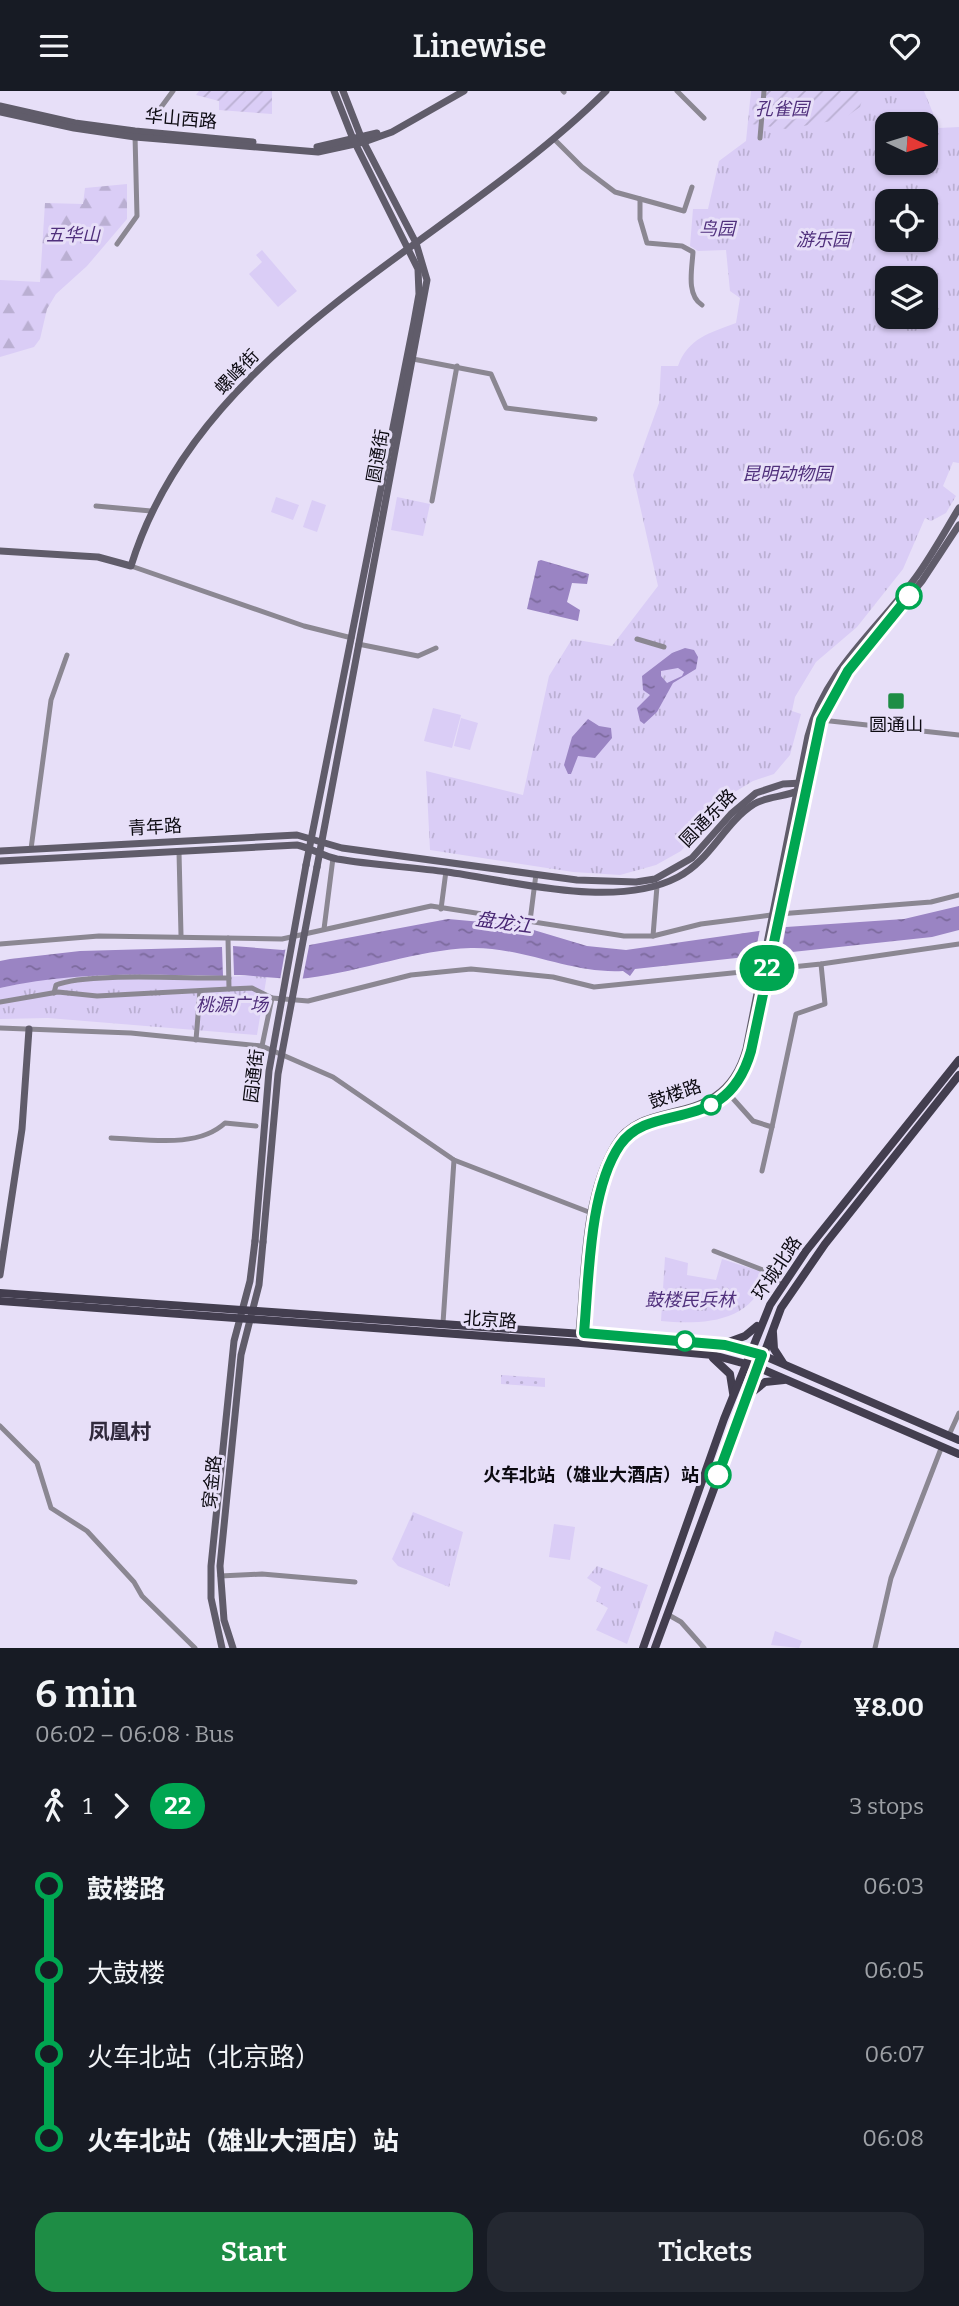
<!DOCTYPE html>
<meta charset="utf-8">
<style>
body{margin:0;font-family:Bitter,"Noto Sans SC",serif;background:#242831;color:#f1f3f6;height:100vh;display:flex;flex-direction:column;font-size:26px;white-space:nowrap}
*{box-sizing:border-box;margin:0}
p{font-size:23px;color:#9ea1a6}
.icon{flex:none;width:38px;height:38px;fill:none;stroke:currentColor;stroke-width:2;stroke-linecap:round;stroke-linejoin:round}
.map{position:relative;height:1557px;overflow:hidden}
.sheet{display:flex;flex-direction:column;background:#171b24;flex:1}
.sheet>*{flex:none}
.badge{padding:0 14px;border-radius:23px;font-size:24px;line-height:46px}
.needle{width:46px;rotate:94deg}
.buttons{position:absolute;left:875px;top:21px;display:grid;gap:14px}
.buttons a{display:grid;place-items:center;width:63px;height:63px;border-radius:14px;background:#171b24;box-shadow:0 2px 5px #0004;font-size:35px}
.map>.badge{position:absolute;translate:-50% -50%;box-shadow:0 0 0 4px #fff}
.legs{display:flex;align-items:center;gap:10px;height:77px;padding:0 35px;font-size:23px}
.legs p{margin-inline-start:auto}
.summary{display:flex;align-items:center;justify-content:space-between;height:119px;padding:0 35px}
h1{font-size:38px;font-weight:600;line-height:52px}
.cta{display:flex;gap:14px;margin-top:auto;padding:14px 35px}
.cta a{flex:1;height:80px;border-radius:21px;background:#1e8d45;color:#fff;font-size:28px;font-weight:600;line-height:80px;text-align:center}
.cta a+a{background:#242831;color:#f1f3f6}
ul{padding:0 35px;list-style:none}
li{display:flex;align-items:center;gap:24px;height:84px;font-size:26px}
li i{display:grid;place-items:center;width:10px;height:100%;margin:0 9px;background:currentColor}
li i::after{content:'';width:18px;height:18px;margin:-9px;border:5px solid;border-radius:50%;background:#171b24}
li p{margin-inline-start:auto}
li:first-child i{background:linear-gradient(#0000 50%,currentColor 0)}
li:last-child i{background:linear-gradient(currentColor 50%,#0000 0)}
header{display:flex;justify-content:space-between;align-items:center;height:91px;padding:0 35px;background:#171b24;font-size:32px;font-weight:600}
.map>svg:first-child{display:block}
.grass{fill:url(#grass-dots)}
.forest{fill:url(#forest-firs)}
.park{fill:url(#park-tufts);fill-rule:evenodd}
.garden{fill:url(#garden-furrows)}
.pitch{fill:#dacdf6}
.water{fill:url(#water-ripples);fill-rule:evenodd}
.pier{fill:#e7dff8}
.lines{fill:none;stroke-linecap:round;stroke-linejoin:round}
.street{stroke:#8b8792;stroke-width:5}
.secondary{stroke:#605c6a;stroke-width:7}
.primary{stroke:#433e4f;stroke-width:8}
.secondary-bridge{stroke:#605c6a;stroke-width:7}
.line-1-casing{stroke:#fff;stroke-width:16}
.line-1{stroke:#00a651;stroke-width:10}
.stop-1-dot{fill:#fff;stroke:#00a651;stroke-width:3.5}
.poi-dot{fill:#1e8d45;stroke:#e7dff8;stroke-width:2.5}
.labels{text-anchor:middle;stroke-width:6;stroke-linejoin:round;paint-order:stroke}
.park-label{font-size:18px;font-style:italic;fill:#50307c;stroke:#e7dff8}
.street-label{font-size:18px;fill:#0c0a11;stroke:#e7dff8}
.poi-label{font-size:18px;fill:#0c0a11;stroke:#e7dff8}
.stop-label{font-size:18px;font-weight:bold;fill:#0c0a11;stroke:#e7dff8;text-anchor:end}
.water-label{font-size:19px;font-style:italic;fill:#482773;stroke:#e7dff8}
.quarter-label{font-size:21px;font-weight:bold;fill:#30293c;stroke:#e7dff8}
</style>
<header><svg class="icon" aria-label="menu" viewBox="0 0 24 24"><path d="M4 6h16M4 12h16M4 18h16"/></svg>Linewise<svg class="icon" aria-label="heart" viewBox="0 0 24 24"><path d="M12 20l-8-8c-3-5 5-10 8-4 3-6 11-1 8 4z"/></svg></header>
<div class="map">
<svg width="959" height="1557" viewBox="0 0 959 1557">
<defs>
<pattern id="grass-dots" width="8" height="8" patternUnits="userSpaceOnUse" patternTransform="scale(1.75)"><rect width="8" height="8" fill="#dacdf6"/><path d="M2 2h.1M6 6h.1" fill="none" stroke="#baafd2" stroke-width="1.8" stroke-linecap="round"/></pattern>
<pattern id="forest-firs" width="22" height="20" patternUnits="userSpaceOnUse" patternTransform="scale(1.75)"><rect width="22" height="20" fill="#dacdf6"/><path d="M5 1l3.5 6h-7zM16 11l3.5 6h-7z" fill="#baafd2"/></pattern>
<pattern id="park-tufts" width="24" height="20" patternUnits="userSpaceOnUse" patternTransform="scale(1.75)"><rect width="24" height="20" fill="#dacdf6"/><path d="M3 7l-1-3M5 7V3M7 7l1-3M15 17l-1-3M17 17v-4M19 17l1-3" fill="none" stroke="#baafd2"/></pattern>
<pattern id="garden-furrows" width="10" height="10" patternUnits="userSpaceOnUse" patternTransform="scale(1.75)"><rect width="10" height="10" fill="#dacdf6"/><path d="M-1 1l2-2M0 10L10 0M9 11l2-2" fill="none" stroke="#baafd2"/></pattern>
<pattern id="water-ripples" width="26" height="14" patternUnits="userSpaceOnUse" patternTransform="scale(1.75)"><rect width="26" height="14" fill="#9a84c3"/><path d="M2 4q2-2 4 0t4 0M15 11q2-2 4 0t4 0" fill="none" stroke="#7c6a9d"/></pattern>
</defs>
<rect width="100%" height="100%" fill="#e7dff8"/>
<!-- grass -->
<path class="grass" d="M501,1284L545,1287V1296L501,1293Z"/>
<!-- forest -->
<path class="forest" d="M127,93V128L87,175L56,203L47,218L40,248L34,256L0,266V189L40,191L45,112L83,113L85,97Z"/>
<!-- park -->
<g class="park">
<path d="M751,0H924L939,37L959,36V372L953,371L943,395L956,405L946,422L931,430L925,427L903,478L857,536L816,571L795,606L792,620L801,623L790,664L774,683L753,690L733,702L681,760L656,774L620,784L573,781L430,759L426,680L523,704L549,585L572,548L612,555L658,495L633,384L659,312L661,275H678C688,247 710,242 736,232L740,207L730,200L726,159L698,160L690,155L693,118H708L719,70L746,50ZM887,33H926V72H887ZM887,110H926V149H887ZM887,187H926V226H887Z"/>
<path d="M397,406L430,413L423,445L391,439Z"/>
<path d="M121,882L223,886L267,884L257,944L48,927L0,928V897L42,888Z"/>
<path d="M665,1166L688,1172L687,1184L716,1189L722,1168L765,1182C756,1232 701,1234 661,1230Z"/>
<path d="M413,1421L463,1441L449,1496L398,1475L392,1468Z"/>
<path d="M597,1475L648,1494L627,1553L596,1539L608,1517L596,1510L601,1496L587,1487Z"/>
</g>
<!-- garden -->
<g class="garden">
<path d="M199,0H272V23L219,19V10L196,4Z"/>
<path d="M754,0H865L860,16L843,28L786,38L751,33Z"/>
</g>
<!-- pitch -->
<g class="pitch">
<path d="M262,159L297,200L278,216L249,183L262,171L256,164Z"/>
<path d="M276,406L299,414L293,429L271,421Z"/>
<path d="M312,409L326,414L317,441L303,436Z"/>
<path d="M433,617L461,624L452,657L424,650Z"/>
<path d="M461,627L478,632L470,659L454,655Z"/>
<path d="M554,1433L575,1436L570,1469L549,1466Z"/>
<path d="M775,1540L802,1550L799,1557L771,1554Z"/>
</g>
<!-- water -->
<g class="water">
<path d="M541,469L589,483L587,493L572,492L567,511L580,519L578,530L527,518L538,470Z"/>
<path d="M685,557L694,559L698,566L696,578L673,592L657,621L644,633L640,630L637,617L650,604L643,599L642,585L672,562ZM678,577L684,581L682,585L667,592L661,585V580Z"/>
<path d="M588,628L599,635L611,637L612,647L595,667L578,665L571,683H568L564,674L572,646Z"/>
<path d="M959,815V839L932,846L635,878L630,885L623,880C571,883 524,856 471,857C416,859 363,880 308,887C285,890 258,884 234,884L233,855L283,859L448,828L517,834L587,855L626,859L786,836L904,828Z"/>
<path d="M222,856L223,885C145,884 77,880 0,897V870L10,868L80,860Z"/>
</g>
<!-- pier -->
<g class="pier">
<path d="M786,835L781,864L754,868L760,838Z"/>
<path d="M310,850L302,891L280,889L286,855Z"/>
</g>
<g class="lines">
<!-- street -->
<g class="street">
<path d="M563,0L564,1"/>
<path d="M677,0L704,27"/>
<path d="M159,19L173,0"/>
<path d="M760,47L764,0"/>
<path d="M555,49L582,76L615,101L684,120L692,96"/>
<path d="M640,108V128L647,152L682,155L693,161C692,178 686,204 702,214"/>
<path d="M117,153L137,125L135,44"/>
<path d="M413,268L491,283L506,317L595,328"/>
<path d="M432,410L457,275"/>
<path d="M96,415L151,420"/>
<path d="M131,475L304,535L352,547"/>
<path d="M637,548L664,556"/>
<path d="M358,553L418,565L436,557"/>
<path d="M821,629L959,644"/>
<path d="M31,758L51,609L67,564"/>
<path d="M179,761L181,844"/>
<path d="M441,818L446,780"/>
<path d="M779,823L931,811L959,804"/>
<path d="M530,830L536,783"/>
<path d="M324,838L333,767"/>
<path d="M653,845L657,795"/>
<path d="M228,847L229,898L252,897L272,907L262,955"/>
<path d="M0,853L99,845L282,848L431,815L624,845H653L701,833L771,824"/>
<path d="M54,902L56,894C86,881 191,888 229,887"/>
<path d="M272,907L308,910L411,884L471,878L553,886L594,896L821,873L959,853"/>
<path d="M0,911L58,901L97,905L229,898"/>
<path d="M0,937L131,942L262,955L333,986L454,1069L594,1123"/>
<path d="M196,949L200,900"/>
<path d="M728,1002L753,1030L772,1036L796,923L825,913L821,873"/>
<path d="M111,1047C146,1048 197,1058 225,1032L256,1035"/>
<path d="M762,1080L772,1036"/>
<path d="M714,1160L763,1179L783,1193"/>
<path d="M443,1232L454,1069"/>
<path d="M0,1335L37,1372L51,1417L87,1440L134,1491L142,1505L195,1557"/>
<path d="M949,1344L959,1322"/>
<path d="M220,1485L262,1483L355,1491"/>
<path d="M667,1523L681,1531L704,1557"/>
<path d="M875,1557L891,1487L942,1355"/>
</g>
<!-- secondary -->
<g class="secondary">
<path d="M0,15L75,32L135,40L253,51"/>
<path d="M0,21L74,37L135,46L318,61L364,51L392,41L464,0"/>
<path d="M317,56L377,42"/>
<path d="M0,460L98,466L131,475C200,251 452,154 606,0"/>
<path d="M0,760L297,744L342,757L577,789L636,791L655,788L692,767L731,723L756,702L783,693L802,692"/>
<path d="M0,770L297,754C311,757 323,765 337,768C373,774 411,776 447,781C514,790 615,819 678,786C711,769 724,732 754,713C767,705 786,706 800,699"/>
<path d="M306,774L414,231L419,203L418,178L353,48L334,0"/>
<path d="M317,776L427,189L416,152L361,46L343,0"/>
<path d="M735,993L751,959L821,629L848,580L922,490L959,434"/>
<path d="M607,1086C634,1007 677,1046 725,1004"/>
<path d="M0,1184L22,1038L29,938"/>
<path d="M579,1241C585,1183 583,1105 615,1053C645,1003 723,1042 746,958L808,645C825,579 877,539 916,486C932,464 945,440 959,417"/>
<path d="M584,1242L595,1123L601,1104"/>
<path d="M222,1557L211,1507V1475L234,1250L250,1190L255,1150"/>
<path d="M233,1557L224,1529L220,1475L241,1264L259,1194L263,1151"/>
</g>
<!-- primary -->
<g class="primary">
<path d="M0,1202L725,1253L762,1264L959,1349"/>
<path d="M0,1210L581,1252L713,1264L757,1276L959,1363"/>
<path d="M773,1242L774,1258L783,1272"/>
<path d="M726,1252L745,1245L757,1235"/>
<path d="M713,1267L730,1283L733,1302"/>
<path d="M749,1304L765,1291L784,1289"/>
<path d="M643,1557L724,1328L770,1214L806,1160L959,969"/>
<path d="M655,1557L781,1217L825,1153L959,984"/>
</g>
<!-- secondary-bridge -->
<g class="secondary-bridge">
<path d="M255,1150L269,980L306,774"/>
<path d="M263,1151L278,983L317,776"/>
</g>
</g>
<g class="lines">
<!-- line-1 casing -->
<g class="line-1-casing">
<path id="line-1" d="M718,1384L762,1264L725,1254L584,1242C589,1188 589,1099 620,1054C652,1008 726,1047 751,960L821,629L848,580L909,505"/>
</g>
<!-- line-1 -->
<use href="#line-1" class="line-1"/>
</g>
<!-- markers -->
<g class="stop-1-dot">
<circle cx="909" cy="505" r="12"/>
<circle cx="711" cy="1014" r="9"/>
<circle cx="685" cy="1250" r="9"/>
<circle cx="718" cy="1384" r="12"/>
</g>
<rect class="poi-dot" x="887" y="601" width="18" height="18" rx="3.5"/>
<g class="labels">
<!-- park labels -->
<g class="park-label">
<text x="782" y="24">孔雀园</text>
<text x="717" y="144">鸟园</text>
<text x="73" y="150">五华山</text>
<text x="823" y="155">游乐园</text>
<text x="787" y="389">昆明动物园</text>
<text x="232" y="920">桃源广场</text>
<text x="690" y="1215">鼓楼民兵林</text>
</g>
<!-- street labels -->
<g class="street-label">
<text transform="translate(181 28) rotate(5)" y="6">华山西路</text>
<text transform="translate(237 281) rotate(-46)" y="6">螺峰街</text>
<text transform="translate(378 365) rotate(-80)" y="6">圆通街</text>
<text transform="translate(708 727) rotate(-46)" y="6">圆通东路</text>
<text transform="translate(155 736) rotate(-3)" y="6">青年路</text>
<text transform="translate(254 985) rotate(-83)" y="6">园通街</text>
<text transform="translate(675 1003) rotate(-19)" y="6">鼓楼路</text>
<text transform="translate(777 1177) rotate(-56)" y="6">环城北路</text>
<text transform="translate(490 1229) rotate(4)" y="6">北京路</text>
<text transform="translate(212 1391) rotate(-84)" y="6">穿金路</text>
</g>
<!-- poi labels -->
<g class="poi-label">
<text x="896" y="640">圆通山</text>
</g>
<!-- stop labels -->
<g class="stop-label">
<text x="699" y="1390">火车北站（雄业大酒店）站</text>
</g>
<!-- water labels -->
<g class="water-label">
<text transform="translate(504 831) rotate(8)" y="7">盘龙江</text>
</g>
<!-- quarter labels -->
<g class="quarter-label">
<text x="120" y="1348">凤凰村</text>
</g>
</g>
</svg>
<div class="buttons">
<a><svg class="needle" viewBox="-14 -14 28 28"><path d="M0-13l5 13h-10z" fill="#e53935"/><path d="M0 13l5-13h-10z" fill="#9ea1a6"/></svg></a>
<a><svg class="icon" aria-label="locate" viewBox="0 0 24 24"><circle cx="12" cy="12" r="6"/><path d="M12 2v4M12 18v4M2 12h4M18 12h4"/></svg></a>
<a><svg class="icon" aria-label="layers" viewBox="0 0 24 24"><path d="M12 4l9 5-9 5-9-5zM3 14l9 5 9-5"/></svg></a>
</div>
<b class="badge" style="left:767px;top:877px;background:#00a651;color:#fff">22</b>
</div>
<section class="sheet">
<div class="summary"><div><h1>6 min</h1><p>06:02 – 06:08 · Bus</p></div><b>¥8.00</b></div>
<div class="legs"><svg class="icon" aria-label="walk" viewBox="0 0 24 24"><circle cx="13" cy="4" r="2"/><path d="M13 8l-2 6 4 7M11 14l-3 7M7 12l3-4h3l4 4"/></svg>1<svg class="icon" aria-label="forward" viewBox="0 0 24 24"><path d="M9 5l7 7-7 7"/></svg><b class="badge" style="background:#00a651;color:#fff">22</b><p>3 stops</p></div>
<ul>
<li><i style="color:#00a651"></i><b>鼓楼路</b><p>06:03</p></li>
<li><i style="color:#00a651"></i><span>大鼓楼</span><p>06:05</p></li>
<li><i style="color:#00a651"></i><span>火车北站（北京路）</span><p>06:07</p></li>
<li><i style="color:#00a651"></i><b>火车北站（雄业大酒店）站</b><p>06:08</p></li>
</ul>
<div class="cta"><a>Start</a><a>Tickets</a></div>
</section>
